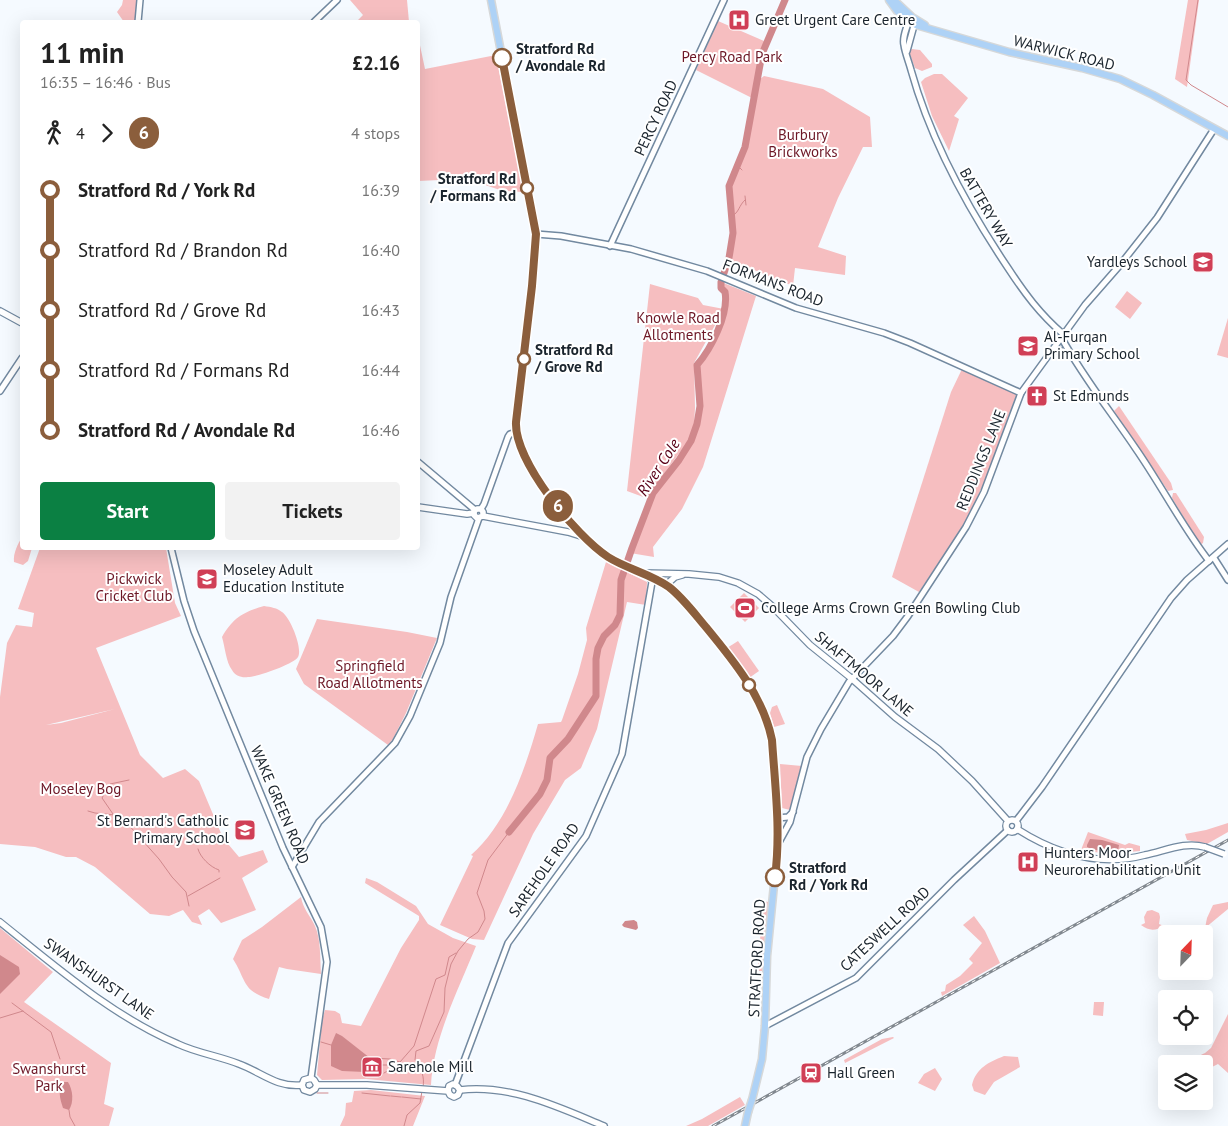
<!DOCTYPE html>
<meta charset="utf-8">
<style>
body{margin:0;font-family:"PT Sans",sans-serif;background:#f2f2f2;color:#222;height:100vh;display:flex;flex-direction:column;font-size:19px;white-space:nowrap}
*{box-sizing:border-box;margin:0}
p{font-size:16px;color:#767676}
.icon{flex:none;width:28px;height:28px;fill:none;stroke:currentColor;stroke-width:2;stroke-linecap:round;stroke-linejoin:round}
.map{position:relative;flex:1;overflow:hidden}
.side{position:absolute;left:20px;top:20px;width:400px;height:530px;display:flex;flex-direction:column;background:#fff;border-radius:5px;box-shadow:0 5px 20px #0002}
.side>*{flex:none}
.badge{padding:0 10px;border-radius:16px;font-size:18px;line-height:32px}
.needle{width:32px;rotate:23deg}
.controls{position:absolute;left:1158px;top:925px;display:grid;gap:10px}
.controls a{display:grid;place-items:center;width:55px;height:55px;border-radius:5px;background:#fff;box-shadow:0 5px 20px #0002;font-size:25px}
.map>.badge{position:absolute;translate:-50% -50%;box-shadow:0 0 0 2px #fff}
.legs{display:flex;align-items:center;gap:8px;height:55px;padding:0 20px;font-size:16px}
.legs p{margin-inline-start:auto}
.head{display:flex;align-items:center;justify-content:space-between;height:85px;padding:0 20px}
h1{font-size:28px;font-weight:600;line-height:38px}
.cta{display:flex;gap:10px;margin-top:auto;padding:10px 20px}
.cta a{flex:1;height:58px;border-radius:5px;background:#0b8043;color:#fff;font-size:20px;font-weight:600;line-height:58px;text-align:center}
.cta a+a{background:#f2f2f2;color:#222}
ul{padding:0 20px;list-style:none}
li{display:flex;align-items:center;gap:18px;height:60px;font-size:19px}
li i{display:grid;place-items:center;width:8px;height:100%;margin:0 6px;background:currentColor}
li i::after{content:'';width:12px;height:12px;margin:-6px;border:4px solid;border-radius:50%;background:#fff}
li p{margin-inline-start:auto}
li:first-child i{background:linear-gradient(#0000 50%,currentColor 0)}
li:last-child i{background:linear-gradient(currentColor 50%,#0000 0)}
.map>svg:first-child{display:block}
.green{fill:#f6bec0;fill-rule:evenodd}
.water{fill:#d0888c}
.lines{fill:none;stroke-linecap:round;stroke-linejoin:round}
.stream{stroke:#d0888c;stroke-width:1}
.river{stroke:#d0888c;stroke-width:7}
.tertiary-casing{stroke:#7289a0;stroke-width:8}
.secondary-casing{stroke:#7289a0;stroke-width:8}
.trunk-casing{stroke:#d6d8d9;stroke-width:9}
.tertiary{stroke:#fff;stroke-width:5}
.secondary{stroke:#fff;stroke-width:5.5}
.trunk{stroke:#aed2f6;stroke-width:6}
.rail-casing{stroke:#81888f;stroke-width:3}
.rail{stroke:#fff;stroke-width:1;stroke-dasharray:4;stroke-linecap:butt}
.secondary-bridge-casing{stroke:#7289a0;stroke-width:8;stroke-linecap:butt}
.trunk-bridge-casing{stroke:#d6d8d9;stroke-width:9;stroke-linecap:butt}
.secondary-bridge{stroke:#fff;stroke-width:5.5}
.trunk-bridge{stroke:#aed2f6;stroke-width:6}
.line-1-casing{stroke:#fff;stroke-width:11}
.line-1{stroke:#8b5e3c;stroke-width:8}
.stop-1-dot{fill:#fff;stroke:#8b5e3c;stroke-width:2.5}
.labels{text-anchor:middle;stroke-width:4;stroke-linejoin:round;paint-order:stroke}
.poi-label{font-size:15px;fill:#1a242d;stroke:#fff;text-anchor:start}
.stop-label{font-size:15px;font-weight:bold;fill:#1a242d;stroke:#fff;text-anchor:start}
.street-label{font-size:15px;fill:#1a242d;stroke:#fff}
.park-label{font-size:15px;fill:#6d1726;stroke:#fff}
.water-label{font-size:16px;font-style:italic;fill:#590017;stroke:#fff}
</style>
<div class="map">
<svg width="1228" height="1126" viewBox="0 0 1228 1126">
<rect width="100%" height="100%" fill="#f5faff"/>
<!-- green -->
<g class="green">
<path d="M123,0H137L135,22H124L117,12L122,5Z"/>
<path d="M350,0H407L409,22H356L363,15Z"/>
<path d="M1188,0H1199L1187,87L1175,79Z"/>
<path d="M718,21L764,41L752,98L696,70Z"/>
<path d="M418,36L425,69L496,55L523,192L503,191L476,182L440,180L418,181Z"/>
<path d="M912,49L920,50L932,64V67L922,71L915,68L909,52Z"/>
<path d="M934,74H942L968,98L954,116L959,119L949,151L932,116L921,82L925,78Z"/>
<path d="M764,76L823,89L870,117L872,147H863L838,198L818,247L846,256L845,275L795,268L793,286L732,261L734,222L729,186L746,148L760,79Z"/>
<path d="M721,282L756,296L703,467L682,509L653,547L654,557L630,553L653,493L679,460L691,441L697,424L700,406L697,365C711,349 729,314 725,292L721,288Z"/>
<path d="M650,284L698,298L703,305L724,309L694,363L695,408L694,425L689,440L646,498L627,491Z"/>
<path d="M1127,291L1142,303L1130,319L1115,307Z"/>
<path d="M1228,318V358L1217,355Z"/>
<path d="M962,369L1017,393L984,483L963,526L919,592L892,577L951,392Z"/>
<path d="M1119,406L1171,483L1173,490L1168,491L1114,411Z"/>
<path d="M1173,493H1176L1204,537L1203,543L1200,545L1172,498Z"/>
<path d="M22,537V548H32L28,561L23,565L14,562C13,553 18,544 22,537Z"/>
<path d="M40,548H166L175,603L181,616L96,648L140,755L163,778L185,769L199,781L223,838L239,857L263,850L268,862L242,878L256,910L221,923L209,909L198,916L202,925L192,922L183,910L169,916L150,914L95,867L76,857H66L35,847L0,844V697L7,643L16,625L32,627L34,613L18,609ZM115,709L61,723L46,725Z"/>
<path d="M606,562L647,582L646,605L627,602L597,729L581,768L565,780L533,834L484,940L472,939L440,925L473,856L471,855C507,824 525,769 538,724L561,722L562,720L578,674L587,640L586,628Z"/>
<path d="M744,593L759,608L745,622L730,607Z"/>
<path d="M264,606C271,607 277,608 282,612C290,617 303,648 298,657C294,664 257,677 248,677C242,678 235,676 232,670C226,662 225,647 222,637C233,618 243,612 264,606Z"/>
<path d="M317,619L407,632L437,638L406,713L393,739L388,745L304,684L296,669Z"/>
<path d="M738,641L759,671L749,678L727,648Z"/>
<path d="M777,705L785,724L774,727L770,713L772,707Z"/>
<path d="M780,764L802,766L790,810L782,808Z"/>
<path d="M1228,823V832L1207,844L1187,840L1185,834L1206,830Z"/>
<path d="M1088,832L1125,845L1129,843L1140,846V851L1108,854L1081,850Z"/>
<path d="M366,878L377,882L416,906L428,924L453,938L476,946C459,988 433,1039 431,1085L366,1079L322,1080L317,1075L322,1020L325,1010L335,1011L340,1014L342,1023L361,1026L401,948L419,920V916L365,883Z"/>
<path d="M301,897C303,909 310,915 315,926C321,939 320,959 321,974L287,969L279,967L269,999C242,991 246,979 233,959L242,940L262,927Z"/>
<path d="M763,901L768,902L762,971H759L758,966Z"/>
<path d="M1228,902V909L1205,928L1207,918L1213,905Z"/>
<path d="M1152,910L1159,913L1160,917L1159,924L1164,926C1155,931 1149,931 1141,925L1145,923L1144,917L1147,911Z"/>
<path d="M974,916L985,931L1000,963L942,996L941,992L945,991L946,985L960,976L973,963L969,959L982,943L963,925Z"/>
<path d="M0,928L53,972L24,1002L111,1063L104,1104L114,1108L109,1126H0Z"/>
<path d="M1094,1002H1104L1103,1016L1093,1015Z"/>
<path d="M1228,1014V1073L1218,1064L1204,1071V1064H1182L1205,1053L1211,1048Z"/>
<path d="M893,1037L894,1038L845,1063L844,1060L882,1039Z"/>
<path d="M1004,1056L1018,1057L1020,1067L994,1082L985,1095L974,1091L972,1085C976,1068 989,1062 1004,1056Z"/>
<path d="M935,1068L942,1079L935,1091L918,1083L924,1074Z"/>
<path d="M371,1090L425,1096L413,1126H340L345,1115L346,1103L352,1102L354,1091Z"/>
<path d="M740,1097L745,1105L708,1126H686L702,1119Z"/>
</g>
<!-- water -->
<g class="water">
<path d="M1090,839L1102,840L1119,845L1118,851L1094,850L1087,847V845Z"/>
<path d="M634,920L637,922L638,928L636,930L624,927L622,925L625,921Z"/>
<path d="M0,955L19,967L20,974L0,994Z"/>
<path d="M336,1033L342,1036L370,1058L365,1072L342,1071L331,1066V1045Z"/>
<path d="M64,1082H68C73,1090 74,1102 69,1110L63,1108C60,1099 57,1089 64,1082Z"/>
</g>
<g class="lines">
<!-- stream -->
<g class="stream">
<path d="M1198,0L1186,80L1191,85L1228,107"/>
<path d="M737,165L742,170"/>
<path d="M745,196L746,205"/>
<path d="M732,216C739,213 739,205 745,200"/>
<path d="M88,811L95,813L115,815L126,822L159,859L172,877L186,892L189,906"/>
<path d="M113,814L102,798L110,784L129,780"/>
<path d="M198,849C200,857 210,867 219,870V872"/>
<path d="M188,896L220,878"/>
<path d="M12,1003L51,1032L60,1059"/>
<path d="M0,1018L23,1011"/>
<path d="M321,1042L331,1045"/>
<path d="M370,1058L390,1059L400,1062L414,1046L435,982L436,979L445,975L449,957L456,953"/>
<path d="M369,1062L372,1063"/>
<path d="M380,1065H397L400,1062"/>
<path d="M367,1069L370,1071"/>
<path d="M384,1073L396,1066"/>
<path d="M423,1087C425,1077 421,1068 415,1060L416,1051L429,1046L444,1012L445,988L451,964L458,951L468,939L478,932L485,919L484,911L477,893L488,860L509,832"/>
<path d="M317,1093H328"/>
<path d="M362,1093L390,1096"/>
<path d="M391,1096L401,1097"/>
<path d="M402,1097L421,1099"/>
<path d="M69,1110L70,1117L75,1126"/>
<path d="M404,1126L407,1115L420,1103L422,1091"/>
</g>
<!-- river -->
<path class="river" d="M509,832L540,794L547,780L550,758L568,739L596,696V659L598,648L604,636L615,625L620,615L621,580L632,548L653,493L679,460L691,441L697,424L700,406L697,365C711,349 729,314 725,292L721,288V282L729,258L733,233L729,186L745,147L762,54L785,0"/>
<!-- tertiary casing -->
<g class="tertiary-casing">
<g id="tertiary">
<path d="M905,18L908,23C906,30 902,38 904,45C905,53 909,62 911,70C931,142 967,207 1008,268C1025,294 1040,314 1063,334"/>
<path d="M138,22L140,0"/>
<path d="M314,22L337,0"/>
<path d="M907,51L915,22"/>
<path d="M536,234L561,236L631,249L707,271L796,308L884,333L910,343L1021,393"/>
<path d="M610,246L724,0"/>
<path d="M1061,337C1083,377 1111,412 1136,449C1161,485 1182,526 1209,561"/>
<path d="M1050,353L1054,350L1063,351L1072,356"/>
<path d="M0,391L22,358"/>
<path d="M418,462L475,510"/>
<path d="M481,509L484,504L508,437L510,434L516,432"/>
<path d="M171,548L184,601L194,631L283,848L321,927L327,962L311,1078"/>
<path d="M1214,558L1228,580"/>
<path d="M778,818L788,817L793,812"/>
<path d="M1016,821L1042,787L1171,598L1187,580L1228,544"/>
<path d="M778,844L790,822L807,757L821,729L849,682L893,636L908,616L966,527L984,492L1021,393L1085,305L1120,265L1157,218L1214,129"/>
<path d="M292,867L319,822L395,743L410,716L440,643L451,597L479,518"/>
<path d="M765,1026L856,978L954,880L1008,830"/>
<path d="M455,1085L508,943L586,836L622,754L652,582L650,577"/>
</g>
</g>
<!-- secondary casing -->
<g class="secondary-casing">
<g id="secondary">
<path d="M0,311L22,323"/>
<path d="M418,507L467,514L474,513"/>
<path d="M483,516V512L481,509H477L474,511V515L477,518L483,516L568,532L584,537"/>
<path d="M643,573L689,574L719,577L738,583L758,594L772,606L810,645L851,678L895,717L938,749L972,781L1008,821"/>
<path d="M666,585L675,577L682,575"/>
<circle cx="1012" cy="826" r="6"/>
<path d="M1017,829C1056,854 1099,867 1145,855C1165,851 1185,841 1205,847"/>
<path d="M0,922C55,966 112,1016 178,1044C197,1053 219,1056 239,1064C261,1072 277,1088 302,1085"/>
<path d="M302,1085L304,1080L311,1078L314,1080L317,1085"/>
<path d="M302,1085L304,1090L310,1092L315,1089L317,1085"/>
<path d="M317,1085H367L448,1091L450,1095L454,1097L458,1095L460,1090"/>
<path d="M460,1090C511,1084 558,1107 604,1126"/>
<path d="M448,1091L449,1086L453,1084L457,1086L460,1090"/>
</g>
</g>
<!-- trunk casing -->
<g class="trunk-casing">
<g id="trunk">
<path d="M491,0L536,234L532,286L516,426C518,465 575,535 608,557C627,569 651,574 669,587C683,598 694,613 705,626C733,660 762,696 772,740L778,814V844L767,956L765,1026L762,1059L752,1100"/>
<path d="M889,0L897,11L916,25L1009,52L1082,68L1120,79L1153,95L1228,136"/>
<path d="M894,0L912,17L925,25"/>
<path d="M745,1126L748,1112"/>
</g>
</g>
<!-- tertiary -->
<use href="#tertiary" class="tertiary"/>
<!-- secondary -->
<use href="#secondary" class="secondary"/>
<!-- trunk -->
<use href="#trunk" class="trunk"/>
<!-- rail casing -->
<g class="rail-casing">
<path id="rail" d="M713,1126L1228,840"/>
</g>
<!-- rail -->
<use href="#rail" class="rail"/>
<!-- secondary-bridge casing -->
<g class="secondary-bridge-casing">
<path id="secondary-bridge" d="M1205,847L1224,854"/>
</g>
<!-- trunk-bridge casing -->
<g class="trunk-bridge-casing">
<path id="trunk-bridge" d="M748,1112L752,1100"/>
</g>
<!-- secondary-bridge -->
<use href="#secondary-bridge" class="secondary-bridge"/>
<!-- trunk-bridge -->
<use href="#trunk-bridge" class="trunk-bridge"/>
</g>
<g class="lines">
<!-- line-1 casing -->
<g class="line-1-casing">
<path id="line-1" d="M502,58L536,234L532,286L516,422C514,461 576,536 608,557C627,569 651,574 669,587C683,598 694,613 705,626C733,660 763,696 772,740C775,786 781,831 775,877"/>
</g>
<!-- line-1 -->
<use href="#line-1" class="line-1"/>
</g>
<!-- icons -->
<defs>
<g id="hospital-square" transform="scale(1.125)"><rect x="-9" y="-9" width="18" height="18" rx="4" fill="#d03f56" stroke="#fff"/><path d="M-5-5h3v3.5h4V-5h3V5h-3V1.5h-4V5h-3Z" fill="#fff"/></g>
<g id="school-square" transform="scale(1.125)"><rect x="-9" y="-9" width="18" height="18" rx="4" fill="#d03f56" stroke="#fff"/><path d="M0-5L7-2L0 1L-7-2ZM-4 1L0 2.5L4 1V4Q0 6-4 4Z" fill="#fff"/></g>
<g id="church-square" transform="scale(1.125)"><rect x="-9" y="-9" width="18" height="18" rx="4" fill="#d03f56" stroke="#fff"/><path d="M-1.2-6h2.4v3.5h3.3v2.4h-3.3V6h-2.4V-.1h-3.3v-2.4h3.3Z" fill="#fff"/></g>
<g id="university-square" transform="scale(1.125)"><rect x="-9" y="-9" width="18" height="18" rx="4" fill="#d03f56" stroke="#fff"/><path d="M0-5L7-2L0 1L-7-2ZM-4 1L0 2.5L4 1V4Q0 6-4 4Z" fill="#fff"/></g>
<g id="stadium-square" transform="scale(1.125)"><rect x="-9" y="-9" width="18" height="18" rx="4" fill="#d03f56" stroke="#fff"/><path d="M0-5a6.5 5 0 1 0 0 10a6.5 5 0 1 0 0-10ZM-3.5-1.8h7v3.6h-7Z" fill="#fff"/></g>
<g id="museum-square" transform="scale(1.125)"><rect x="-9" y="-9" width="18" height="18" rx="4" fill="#d03f56" stroke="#fff"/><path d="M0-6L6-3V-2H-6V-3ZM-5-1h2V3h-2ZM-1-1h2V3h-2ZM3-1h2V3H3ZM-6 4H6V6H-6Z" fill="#fff"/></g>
<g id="station-square" transform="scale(1.125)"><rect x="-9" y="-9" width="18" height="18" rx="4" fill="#d03f56" stroke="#fff"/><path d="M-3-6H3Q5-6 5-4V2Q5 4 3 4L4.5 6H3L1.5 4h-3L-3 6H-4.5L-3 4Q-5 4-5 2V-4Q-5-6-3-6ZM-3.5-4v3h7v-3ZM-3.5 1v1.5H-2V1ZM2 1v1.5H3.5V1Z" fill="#fff"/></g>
</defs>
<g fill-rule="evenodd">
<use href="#hospital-square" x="739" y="20"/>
<use href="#school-square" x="1203" y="262"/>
<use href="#school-square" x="1028" y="346"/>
<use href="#church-square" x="1037" y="396"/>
<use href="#university-square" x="207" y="579"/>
<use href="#stadium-square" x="745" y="608"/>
<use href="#school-square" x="245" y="830"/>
<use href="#hospital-square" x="1028" y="862"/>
<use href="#museum-square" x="372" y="1067"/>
<use href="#station-square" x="811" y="1073"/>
</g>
<!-- markers -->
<g class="stop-1-dot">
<circle cx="502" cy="58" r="9"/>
<circle cx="527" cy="188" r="6"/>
<circle cx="524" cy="359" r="6"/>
<circle cx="749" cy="685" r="6"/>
<circle cx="775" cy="877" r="9"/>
</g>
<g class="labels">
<!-- poi labels -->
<g class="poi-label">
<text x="755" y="25">Greet Urgent Care Centre</text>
<text x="1187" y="267" text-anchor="end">Yardleys School</text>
<text x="1044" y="342">Al-Furqan<tspan x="1044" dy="17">Primary School</tspan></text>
<text x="1053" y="401">St Edmunds</text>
<text x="223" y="575">Moseley Adult<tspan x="223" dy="17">Education Institute</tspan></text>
<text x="761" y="613">College Arms Crown Green Bowling Club</text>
<text x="229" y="826" text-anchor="end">St Bernard's Catholic<tspan x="229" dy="17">Primary School</tspan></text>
<text x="1044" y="858">Hunters Moor<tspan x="1044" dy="17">Neurorehabilitation Unit</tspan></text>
<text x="388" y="1072">Sarehole Mill</text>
<text x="827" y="1078">Hall Green</text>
</g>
<!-- stop labels -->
<g class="stop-label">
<text x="516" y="54">Stratford Rd<tspan x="516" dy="17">/ Avondale Rd</tspan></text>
<text x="516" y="184" text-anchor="end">Stratford Rd<tspan x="516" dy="17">/ Formans Rd</tspan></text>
<text x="535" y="355">Stratford Rd<tspan x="535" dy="17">/ Grove Rd</tspan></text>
<text x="789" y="873">Stratford<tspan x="789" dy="17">Rd / York Rd</tspan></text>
</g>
<!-- street labels -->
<g class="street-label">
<text transform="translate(1064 53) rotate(14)" y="5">WARWICK ROAD</text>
<text transform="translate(656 118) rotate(-65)" y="5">PERCY ROAD</text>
<text transform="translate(986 208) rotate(60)" y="5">BATTERY WAY</text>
<text transform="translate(773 283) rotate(21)" y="5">FORMANS ROAD</text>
<text transform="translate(981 460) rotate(-68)" y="5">REDDINGS LANE</text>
<text transform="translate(864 674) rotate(40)" y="5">SHAFTMOOR LANE</text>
<text transform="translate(280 805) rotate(67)" y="5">WAKE GREEN ROAD</text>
<text transform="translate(544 870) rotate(-55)" y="5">SAREHOLE ROAD</text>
<text transform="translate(885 929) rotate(-43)" y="5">CATESWELL ROAD</text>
<text transform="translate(757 958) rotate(-87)" y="5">STRATFORD ROAD</text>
<text transform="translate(99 979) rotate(35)" y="5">SWANSHURST LANE</text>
</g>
<!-- park labels -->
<g class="park-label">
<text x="732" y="62">Percy Road Park</text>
<text x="803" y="140">Burbury<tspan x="803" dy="17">Brickworks</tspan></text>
<text x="678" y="323">Knowle Road<tspan x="678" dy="17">Allotments</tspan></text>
<text x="134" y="584">Pickwick<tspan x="134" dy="17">Cricket Club</tspan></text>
<text x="370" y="671">Springfield<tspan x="370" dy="17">Road Allotments</tspan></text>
<text x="81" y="794">Moseley Bog</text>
<text x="49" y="1074">Swanshurst<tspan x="49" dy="17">Park</tspan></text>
</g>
<!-- water labels -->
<g class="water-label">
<text transform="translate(658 467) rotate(-57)" y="6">River Cole</text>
</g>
</g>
</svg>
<div class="controls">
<a><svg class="needle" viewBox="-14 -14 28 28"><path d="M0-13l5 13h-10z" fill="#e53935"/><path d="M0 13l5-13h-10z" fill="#767676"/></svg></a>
<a><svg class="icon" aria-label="locate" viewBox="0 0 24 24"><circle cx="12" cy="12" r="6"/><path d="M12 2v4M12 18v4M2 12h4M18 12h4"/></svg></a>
<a><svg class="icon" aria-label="layers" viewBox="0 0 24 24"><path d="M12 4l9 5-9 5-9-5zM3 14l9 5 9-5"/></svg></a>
</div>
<b class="badge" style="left:558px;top:506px;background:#8b5e3c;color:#fff">6</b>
<section class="side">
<div class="head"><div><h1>11 min</h1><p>16:35 – 16:46 · Bus</p></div><b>£2.16</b></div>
<div class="legs"><svg class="icon" aria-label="walk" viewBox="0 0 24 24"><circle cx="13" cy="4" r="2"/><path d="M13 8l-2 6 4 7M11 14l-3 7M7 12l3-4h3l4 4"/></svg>4<svg class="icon" aria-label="forward" viewBox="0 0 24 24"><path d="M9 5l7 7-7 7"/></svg><b class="badge" style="background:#8b5e3c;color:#fff">6</b><p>4 stops</p></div>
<ul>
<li><i style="color:#8b5e3c"></i><b>Stratford Rd / York Rd</b><p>16:39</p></li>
<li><i style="color:#8b5e3c"></i><span>Stratford Rd / Brandon Rd</span><p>16:40</p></li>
<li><i style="color:#8b5e3c"></i><span>Stratford Rd / Grove Rd</span><p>16:43</p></li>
<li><i style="color:#8b5e3c"></i><span>Stratford Rd / Formans Rd</span><p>16:44</p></li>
<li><i style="color:#8b5e3c"></i><b>Stratford Rd / Avondale Rd</b><p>16:46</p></li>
</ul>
<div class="cta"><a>Start</a><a>Tickets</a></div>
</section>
</div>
